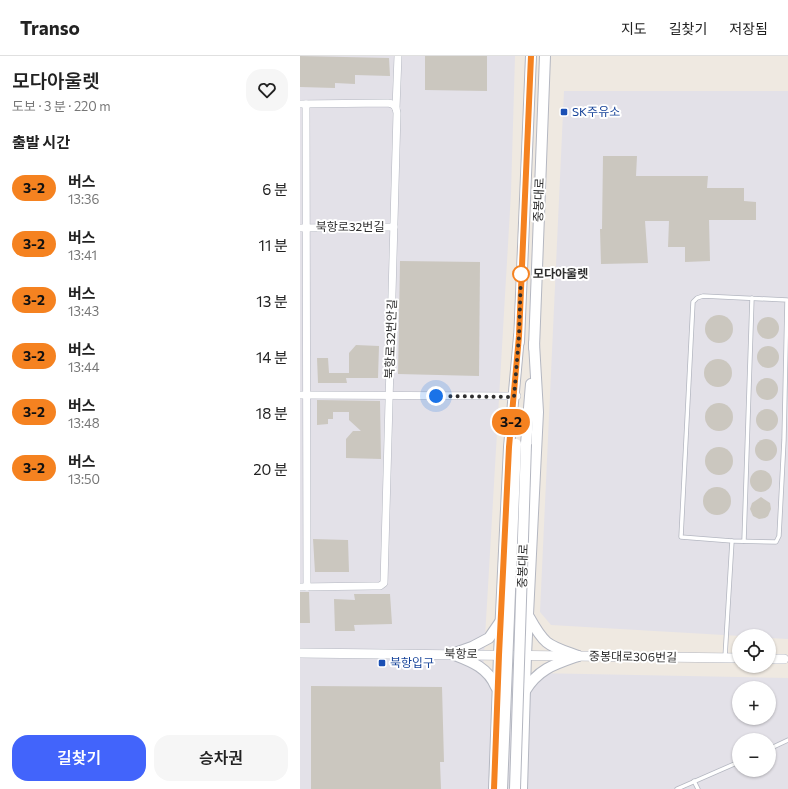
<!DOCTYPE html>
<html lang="ko">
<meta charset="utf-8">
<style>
body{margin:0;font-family:Commissioner,"Noto Sans KR",sans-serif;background:#f6f6f6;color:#222;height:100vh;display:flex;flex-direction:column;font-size:15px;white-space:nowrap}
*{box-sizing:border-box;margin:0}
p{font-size:13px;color:#767676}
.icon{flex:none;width:22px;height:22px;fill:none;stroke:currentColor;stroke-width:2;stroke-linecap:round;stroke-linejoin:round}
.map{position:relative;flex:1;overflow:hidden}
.side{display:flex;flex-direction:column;background:#fff;width:300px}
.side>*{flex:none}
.badge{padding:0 8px;border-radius:13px;font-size:14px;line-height:26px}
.tools{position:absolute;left:432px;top:573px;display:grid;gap:8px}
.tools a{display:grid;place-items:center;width:44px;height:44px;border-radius:50%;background:#fff;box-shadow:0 1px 3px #0004;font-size:20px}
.you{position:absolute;width:20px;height:20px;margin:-10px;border:3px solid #fff;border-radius:50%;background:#1a73e8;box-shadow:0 0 0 6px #1a73e833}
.map>.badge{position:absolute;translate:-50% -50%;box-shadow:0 0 0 2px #fff}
h2{padding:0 12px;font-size:15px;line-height:36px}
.round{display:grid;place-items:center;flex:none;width:42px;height:42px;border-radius:16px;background:#f6f6f6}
.head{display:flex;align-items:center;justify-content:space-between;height:68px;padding:0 12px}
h1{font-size:19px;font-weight:600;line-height:30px}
.cta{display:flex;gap:8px;margin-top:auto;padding:8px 12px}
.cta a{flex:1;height:46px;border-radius:16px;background:#4264fb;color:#fff;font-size:16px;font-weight:600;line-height:46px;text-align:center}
.cta a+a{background:#f6f6f6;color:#222}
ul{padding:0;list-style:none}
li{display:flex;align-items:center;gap:12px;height:56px;padding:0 12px}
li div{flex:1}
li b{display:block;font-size:15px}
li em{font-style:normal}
li .badge{min-width:44px;font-weight:700;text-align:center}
header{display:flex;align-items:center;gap:24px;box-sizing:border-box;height:56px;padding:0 20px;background:#fff;border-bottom:1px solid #e0e0e0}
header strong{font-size:19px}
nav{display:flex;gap:22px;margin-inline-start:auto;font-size:14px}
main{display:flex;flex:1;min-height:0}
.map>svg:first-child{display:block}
.industrial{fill:#e3e1e8;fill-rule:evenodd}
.building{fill:#cbc7bf}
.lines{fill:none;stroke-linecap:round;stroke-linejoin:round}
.service-casing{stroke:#b4b7c1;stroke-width:5}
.minor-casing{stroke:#b4b7c1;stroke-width:8}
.tertiary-casing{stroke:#b4b7c1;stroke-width:10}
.secondary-casing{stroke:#b4b7c1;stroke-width:12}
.service{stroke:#fff;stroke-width:3.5}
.minor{stroke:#fff;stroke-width:7}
.tertiary{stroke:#fff;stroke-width:9}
.secondary{stroke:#fff;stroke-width:10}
.secondary-bridge-casing{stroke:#b4b7c1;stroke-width:12;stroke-linecap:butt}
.secondary-bridge{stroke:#fff;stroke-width:10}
.line-casing{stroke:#fff;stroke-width:9}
.line{stroke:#f58220;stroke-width:6}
.walk{stroke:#2e2e2e;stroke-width:4;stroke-dasharray:0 7.2}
.transit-dot{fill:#1a4fb4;stroke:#fff;stroke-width:1.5}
.stop-dot{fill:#fff;stroke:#f58220;stroke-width:2}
.labels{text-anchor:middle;stroke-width:4;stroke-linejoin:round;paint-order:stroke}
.transit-label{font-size:12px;fill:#164399;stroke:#fff;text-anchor:start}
.street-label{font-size:12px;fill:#2e2e2e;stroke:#fff}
.stop-label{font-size:12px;font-weight:bold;fill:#2e2e2e;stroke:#fff;text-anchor:start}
</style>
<header>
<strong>Transo</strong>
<nav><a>지도</a><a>길찾기</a><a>저장됨</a></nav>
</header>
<main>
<section class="side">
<div class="head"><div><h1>모다아울렛</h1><p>도보 · 3 분 · 220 m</p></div><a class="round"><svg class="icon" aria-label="heart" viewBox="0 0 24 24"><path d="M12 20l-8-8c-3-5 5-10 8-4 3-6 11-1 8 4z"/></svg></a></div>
<h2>출발 시간</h2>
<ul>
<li><span class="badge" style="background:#f58220;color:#111">3-2</span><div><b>버스</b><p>13:36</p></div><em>6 분</em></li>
<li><span class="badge" style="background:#f58220;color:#111">3-2</span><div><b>버스</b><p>13:41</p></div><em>11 분</em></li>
<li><span class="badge" style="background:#f58220;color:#111">3-2</span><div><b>버스</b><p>13:43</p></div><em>13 분</em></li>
<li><span class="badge" style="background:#f58220;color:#111">3-2</span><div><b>버스</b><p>13:44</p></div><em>14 분</em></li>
<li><span class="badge" style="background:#f58220;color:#111">3-2</span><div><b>버스</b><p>13:48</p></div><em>18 분</em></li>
<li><span class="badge" style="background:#f58220;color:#111">3-2</span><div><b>버스</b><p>13:50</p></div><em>20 분</em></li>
</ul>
<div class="cta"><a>길찾기</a><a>승차권</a></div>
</section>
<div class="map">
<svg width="488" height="733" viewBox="0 0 488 733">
<rect width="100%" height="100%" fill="#efe9e1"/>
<!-- industrial -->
<g class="industrial">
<path d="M0,0H215L211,137L183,616L488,622V733H0ZM439,632H469V662H439ZM439,684H469V714H439Z"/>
<path d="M264,35H488V583L469,582V580H441L251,569L240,556Z"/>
</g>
<!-- building -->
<g class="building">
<path d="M0,0L89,2L90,20L55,19V28L35,27V32L0,31Z"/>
<path d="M125,0H187V35L125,34Z"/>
<path d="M303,100H337L336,120H408L407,132H444V145L456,146V164H409L410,205L385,206V191H368L369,165H345L348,207L301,208L300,173H302Z"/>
<path d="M100,205L180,206L179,320L98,318Z"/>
<circle cx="419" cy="273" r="14"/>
<circle cx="468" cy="272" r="11"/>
<path d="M56,289L79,290L78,322H46L47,327H18L17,302H28L29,317H49V297Z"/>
<circle cx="468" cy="301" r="11"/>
<circle cx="418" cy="317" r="14"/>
<circle cx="467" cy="333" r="11"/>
<path d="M17,344L80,345L81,403L46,402V383L53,375H61L49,364V356H33V363H28V368L17,369Z"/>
<circle cx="419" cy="361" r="14"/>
<circle cx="467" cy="364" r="11"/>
<circle cx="466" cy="394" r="11"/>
<circle cx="419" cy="405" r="14"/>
<circle cx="461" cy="425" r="11"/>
<circle cx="417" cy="445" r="14"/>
<path d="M461,441L470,447L471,453L468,460L465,462L459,463L453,460L450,453L452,447Z"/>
<path d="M13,483L48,484L49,516H15Z"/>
<path d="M0,536H9L10,567H0Z"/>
<path d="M54,538H90L92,568L54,569L55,575H35L34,543L55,544Z"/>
<path d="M11,630L142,631L144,706H140L141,733H11Z"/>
</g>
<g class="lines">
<!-- service casing -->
<g class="service-casing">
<g id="service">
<path d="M403,240L487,244L484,384L479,480L476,486L432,485L381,481L393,246L397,242Z"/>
<path d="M444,485L452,242"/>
<path d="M425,601L432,485"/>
<path d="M469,693L488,684"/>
<path d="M394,725L398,733"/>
<path d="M377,733L439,706"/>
</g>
</g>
<!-- minor casing -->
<g class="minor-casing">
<g id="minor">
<path d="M0,48L88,47C95,48 96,51 97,57L84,527L80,530H73L0,531"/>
<path d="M6,48L7,531"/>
<path d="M96,52L98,0"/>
<path d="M0,172L94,171"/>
<path d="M0,339L217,340"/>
</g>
</g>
<!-- tertiary casing -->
<g class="tertiary-casing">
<g id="tertiary">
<path d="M0,597L439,602"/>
<path d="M469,603H484"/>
</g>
</g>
<!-- secondary casing -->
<g class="secondary-casing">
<g id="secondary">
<path d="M219,286L231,0"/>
<path d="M234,292L245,0"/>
<path d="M226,388L231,328"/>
<path d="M229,561C245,590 248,589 278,600"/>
<path d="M152,598C170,605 188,611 196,631"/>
<path d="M152,598L172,591L189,582L200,566"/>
<path d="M225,635C238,613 255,608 278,600"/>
<path d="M194,733L199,599L209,391L219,280"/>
<path d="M222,733L226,599L238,356L234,287"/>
</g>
</g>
<!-- service -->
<use href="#service" class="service"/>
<!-- minor -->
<use href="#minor" class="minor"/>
<!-- tertiary -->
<use href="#tertiary" class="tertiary"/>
<!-- secondary -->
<use href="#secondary" class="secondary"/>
<!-- secondary-bridge casing -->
<g class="secondary-bridge-casing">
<g id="secondary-bridge">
<path d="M202,733L216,388"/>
<path d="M215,733L226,388"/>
</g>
</g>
<!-- secondary-bridge -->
<use href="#secondary-bridge" class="secondary-bridge"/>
</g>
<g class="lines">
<!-- line casing -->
<g class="line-casing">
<path id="line" d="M194,733L199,599L209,391L219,280L231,0"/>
</g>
<!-- line -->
<use href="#line" class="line"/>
<!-- walk -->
<path class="walk" d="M136,340L214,341L219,280L221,218"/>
</g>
<!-- markers -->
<g class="transit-dot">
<rect x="260" y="52" width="8" height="8" rx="2"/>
<rect x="78" y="603" width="8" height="8" rx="2"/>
</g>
<circle class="stop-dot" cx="221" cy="218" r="8"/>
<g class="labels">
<!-- transit labels -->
<g class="transit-label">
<text x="272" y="60">SK주유소</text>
<text x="90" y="611">북항입구</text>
</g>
<!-- street labels -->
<g class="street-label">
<text transform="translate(239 144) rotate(-88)" y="4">중봉대로</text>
<text x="50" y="175">북항로32번길</text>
<text transform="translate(91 283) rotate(-88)" y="4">북항로32번안길</text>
<text transform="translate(223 510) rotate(-88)" y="4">중봉대로</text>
<text transform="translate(161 598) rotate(1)" y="4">북항로</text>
<text transform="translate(333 601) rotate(1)" y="4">중봉대로306번길</text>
</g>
<!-- stop labels -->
<g class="stop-label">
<text x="233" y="222">모다아울렛</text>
</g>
</g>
</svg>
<div class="tools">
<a><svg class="icon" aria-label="locate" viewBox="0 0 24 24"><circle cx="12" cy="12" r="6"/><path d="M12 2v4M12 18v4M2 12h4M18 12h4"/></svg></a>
<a>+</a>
<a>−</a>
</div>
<div class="you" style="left:136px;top:340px"></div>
<b class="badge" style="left:211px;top:366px;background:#f58220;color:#111">3-2</b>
</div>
</main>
